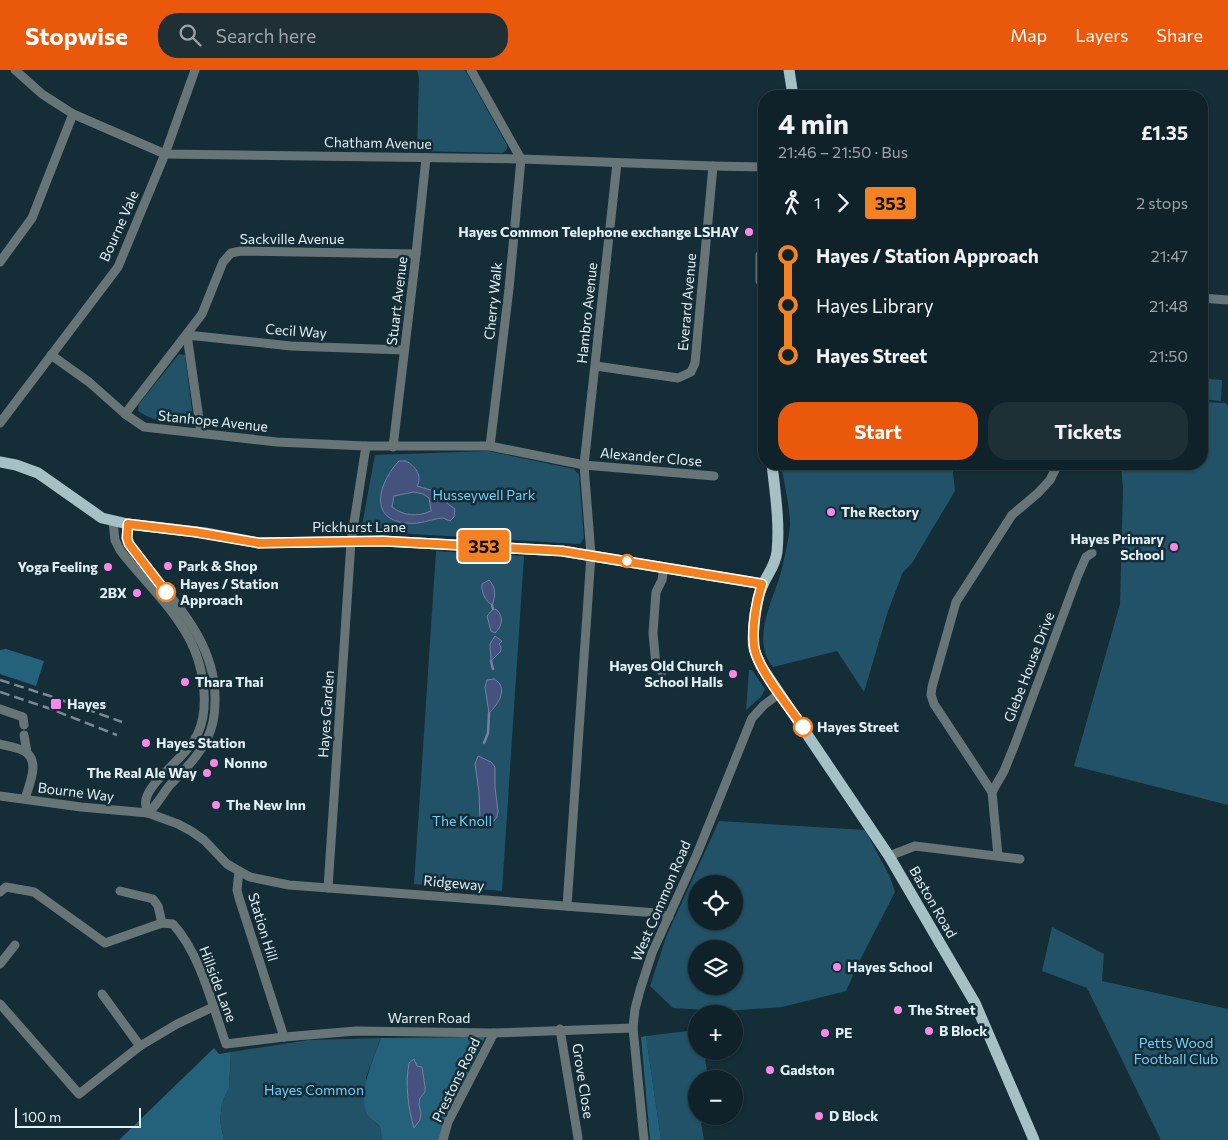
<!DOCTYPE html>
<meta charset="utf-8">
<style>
body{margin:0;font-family:Commissioner,sans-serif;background:#1e2f35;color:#f1f3f6;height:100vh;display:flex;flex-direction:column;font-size:19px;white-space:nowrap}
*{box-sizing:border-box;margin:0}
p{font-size:16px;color:#9ca4a8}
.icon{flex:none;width:28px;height:28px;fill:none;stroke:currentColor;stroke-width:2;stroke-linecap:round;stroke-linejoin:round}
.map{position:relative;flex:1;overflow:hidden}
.side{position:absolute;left:758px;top:20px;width:450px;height:380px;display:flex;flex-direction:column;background:#102229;border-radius:20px;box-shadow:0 1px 4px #0004,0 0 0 1px #303f46}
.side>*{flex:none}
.badge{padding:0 10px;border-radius:4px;font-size:18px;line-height:32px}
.controls{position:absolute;left:688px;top:805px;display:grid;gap:10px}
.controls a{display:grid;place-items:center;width:55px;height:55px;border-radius:50%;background:#102229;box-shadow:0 1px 4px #0004,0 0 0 1px #303f46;font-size:25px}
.scale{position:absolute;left:15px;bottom:12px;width:126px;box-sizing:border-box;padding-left:5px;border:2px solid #e2f0f7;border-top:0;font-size:14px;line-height:18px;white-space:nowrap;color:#e2f0f7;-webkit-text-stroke:4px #152d37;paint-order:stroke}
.map>.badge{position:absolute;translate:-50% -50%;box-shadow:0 0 0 2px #fff}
.legs{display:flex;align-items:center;gap:8px;height:55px;padding:0 20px;font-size:16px}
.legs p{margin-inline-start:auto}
.summary{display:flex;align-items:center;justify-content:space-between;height:85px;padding:0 20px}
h1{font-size:28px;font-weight:700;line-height:38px}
.primary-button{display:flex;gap:10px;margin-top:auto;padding:10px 20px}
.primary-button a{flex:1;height:58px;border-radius:20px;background:#ea580c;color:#fff;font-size:20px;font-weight:700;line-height:58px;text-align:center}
.primary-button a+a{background:#1e2f35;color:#f1f3f6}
ul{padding:0 20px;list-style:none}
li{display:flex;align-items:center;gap:18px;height:50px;font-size:19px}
li i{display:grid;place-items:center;width:8px;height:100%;margin:0 6px;background:currentColor}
li i::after{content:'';width:12px;height:12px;margin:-6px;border:4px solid;border-radius:50%;background:#102229}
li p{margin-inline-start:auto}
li:first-child i{background:linear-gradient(#0000 50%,currentColor 0)}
li:last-child i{background:linear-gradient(currentColor 50%,#0000 0)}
header{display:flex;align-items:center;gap:30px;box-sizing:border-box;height:70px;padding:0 25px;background:#ea580c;color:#fff}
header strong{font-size:24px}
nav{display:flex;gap:28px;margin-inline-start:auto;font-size:18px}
.search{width:350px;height:45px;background:#1e2f35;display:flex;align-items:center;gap:12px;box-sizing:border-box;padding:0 18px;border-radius:20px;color:#9ca4a8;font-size:19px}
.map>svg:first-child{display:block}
.green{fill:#215267;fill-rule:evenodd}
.forest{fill:#24617b}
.water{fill:#45527e;stroke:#7481a2;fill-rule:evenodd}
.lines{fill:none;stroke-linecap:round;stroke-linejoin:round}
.stream{stroke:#7481a2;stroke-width:2.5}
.minor{stroke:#687577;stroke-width:9}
.major{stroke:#a6c1c5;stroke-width:11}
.rail{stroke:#788b94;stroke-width:2.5;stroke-dasharray:10 5;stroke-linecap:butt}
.line-1-casing{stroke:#fff;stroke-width:11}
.line-1{stroke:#f58220;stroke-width:8}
.poi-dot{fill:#f988e9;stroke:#152d37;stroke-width:2}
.stop-1-dot{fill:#fff;stroke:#f58220;stroke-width:2.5}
.labels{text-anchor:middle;stroke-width:5;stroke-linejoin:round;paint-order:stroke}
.street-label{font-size:14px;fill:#e2f0f7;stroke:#152d37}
.poi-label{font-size:14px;font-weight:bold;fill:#e2f0f7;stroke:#152d37;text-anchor:start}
.park-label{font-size:14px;fill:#74cef7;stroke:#152d37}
.stop-label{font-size:14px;font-weight:bold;fill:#e2f0f7;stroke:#152d37;text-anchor:start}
</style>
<header>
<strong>Stopwise</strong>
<div class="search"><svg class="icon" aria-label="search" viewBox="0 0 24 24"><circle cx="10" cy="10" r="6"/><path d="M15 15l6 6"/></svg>Search here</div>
<nav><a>Map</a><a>Layers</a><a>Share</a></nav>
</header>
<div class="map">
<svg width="1228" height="1070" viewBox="0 0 1228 1070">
<rect width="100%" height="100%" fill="#152d37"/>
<!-- green -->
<g class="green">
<path d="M417,0H465L507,75V79L503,83L417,81L419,8Z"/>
<path d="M179,284L185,285L193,348L188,355C170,354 153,351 138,341L139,334Z"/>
<path d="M1201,304H1205L1210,309L1222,310L1221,331L1201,329Z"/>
<path d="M1201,332L1225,333L1228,335V735L1074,696L1120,534L1123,419L1121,394H1201Z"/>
<path d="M488,381L574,399L579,405L584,468L580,474L361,461L375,385Z"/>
<path d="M781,394H952L955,421L912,493L903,502L888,541L864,622L837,581L773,597C752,572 770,535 779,509C783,497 789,468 790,455C790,435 784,414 781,394Z"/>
<path d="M436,481L524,486L502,821L414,814Z"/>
<path d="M749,600H752L765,619L761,627L746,640Z"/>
<path d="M719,751L865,760L890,807L895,822L860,890L846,921L782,937L725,941L673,938L650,916L666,867ZM696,814H734V851H696ZM696,879H734V916H696Z"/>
<path d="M1052,857L1104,884L1102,911L1228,939V1070H1161L1087,918L1042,901Z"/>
<path d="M696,960V981H704L708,1009H696V1046H713V1051L701,1053L704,1070H661L646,966Z"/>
<path d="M381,968L366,1007L370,1048L380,1057L382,1070H224L220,1051L222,1033L229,1018L231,982L308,970Z"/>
</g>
<!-- forest -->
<g class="forest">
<path d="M6,579L44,591L36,616L0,604V580Z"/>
<path d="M646,966L661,1070H650L641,967Z"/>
<path d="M485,967L451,1040L440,1070H382L380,1057C378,1054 374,1052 371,1049C353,1030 374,989 381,968Z"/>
<path d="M214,978L219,984L231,982L229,1018L222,1033L220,1051L224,1070H119Z"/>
</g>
<!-- water -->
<g class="water">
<path d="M399,391H406C415,396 423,406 417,416L444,424L448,434L455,439L454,447L450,451L443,448C429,449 423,455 405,453C367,448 380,411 399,391ZM414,422L423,424L429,428L431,441C418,447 403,446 392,437L394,426Z"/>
<path d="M489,510C496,517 496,527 492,535C485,531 481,522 482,514Z"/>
<path d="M493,539L497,540C504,547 502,557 495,563L491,561L487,546Z"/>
<path d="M495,566L502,571L499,574L501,577V581L491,591L490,574Z"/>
<path d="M494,609C509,617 499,634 489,643L485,617L487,610Z"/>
<path d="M478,686L491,692L495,697V717L498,741L497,747L493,752H482L480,750L479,722L475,694Z"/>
<path d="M414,989L417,996L422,997L425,1017V1022L420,1028L419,1034L421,1043L420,1050L414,1058C408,1038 405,1014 409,993Z"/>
</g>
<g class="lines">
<!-- stream -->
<g class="stream">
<path d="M492,535L493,539"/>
<path d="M491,591L493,599"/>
<path d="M484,673L488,663L489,643"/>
</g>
<!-- minor -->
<g class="minor">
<path d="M15,0L42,24L73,44L165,84L521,89L713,96L764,97"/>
<path d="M471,0L521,89L509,219L490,376"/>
<path d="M617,93L584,395L714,406"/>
<path d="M0,192L32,148L73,44"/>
<path d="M760,211V185"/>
<path d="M1201,228L1228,230"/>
<path d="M51,285L89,312L125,344L144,357L277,372L366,376"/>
<path d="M596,296L678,308L691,302L695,293L713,96"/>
<path d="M125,344L202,244L223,192L231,183L241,181L416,184"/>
<path d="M0,353L118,197L165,84L195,0"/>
<path d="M201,363L187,265L291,276L404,280"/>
<path d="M393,377L416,184L426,88"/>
<path d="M113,452L115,470L120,480C144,512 180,543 195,581C204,604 209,639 198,663C188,686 152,708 146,729C145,734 146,739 148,743"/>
<path d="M128,454V471L133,481C169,527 217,569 215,632C215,645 213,657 207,669C198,687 183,701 169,716C162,725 157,735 148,743"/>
<path d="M662,602L656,596L653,563L656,522L662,510L664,497"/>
<path d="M0,639L23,647L24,655"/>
<path d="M24,665L27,682"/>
<path d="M0,674C8,676 22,678 27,683C40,694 28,717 25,729"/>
<path d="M992,722L1004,701L1015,674L1078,505L1086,487L1092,483"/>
<path d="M0,726L81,737L148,743L178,754L191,761L204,770L227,794L239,801L250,807L289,815L657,843L669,847"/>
<path d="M889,786L915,776L1020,789"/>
<path d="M998,786L992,722L934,634L931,625L932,617L956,532L1012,445L1038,423L1050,410L1058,394"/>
<path d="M239,801L237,820L239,828L284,967"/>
<path d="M328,818L351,472L366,376H490L584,395L591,485L567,836"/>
<path d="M120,821L153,829L158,836L162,853"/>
<path d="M0,822L6,817L34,822L105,873L162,853L173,854C201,885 212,935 226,974L284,967L356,961L494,963L633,958"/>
<path d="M0,894L15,875"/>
<path d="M102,924L140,976"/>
<path d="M0,934L79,1024L140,976L177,954L213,937"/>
<path d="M560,959L578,1068"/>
<path d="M443,1070L448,1052L494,963"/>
<path d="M644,1070L633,958L635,939L640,920L652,883L697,784L752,648L764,635L780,623"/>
</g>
<!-- major -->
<g class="major">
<path d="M789,0L793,26"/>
<path d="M0,392L16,395L38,403L102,448L128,454L205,463L259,473L383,471L562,481L763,514"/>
<path d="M772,394C775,422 780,453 777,482C775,497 767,504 762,517C757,528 751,566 754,578C755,584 759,590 761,596L889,786L975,933L1034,1070"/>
</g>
<!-- rail -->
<g class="rail">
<path d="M0,610L50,626L122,652"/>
<path d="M0,622L48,638L117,665"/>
</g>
</g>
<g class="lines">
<!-- line-1 casing -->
<g class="line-1-casing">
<path id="line-1" d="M166,522L129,474L127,468L128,454L195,462L259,473L383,471L562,481L751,512L762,514C756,532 752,556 754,575C755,596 790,638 803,657"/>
</g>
<!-- line-1 -->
<use href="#line-1" class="line-1"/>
</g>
<!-- markers -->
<g class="poi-dot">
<circle cx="749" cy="162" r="5"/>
<circle cx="831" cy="442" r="5"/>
<circle cx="1174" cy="477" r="5"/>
<circle cx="168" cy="496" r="5"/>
<circle cx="108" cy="497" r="5"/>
<circle cx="137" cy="523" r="5"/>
<circle cx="733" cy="604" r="5"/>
<circle cx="185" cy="612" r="5"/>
<rect x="50" y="628" width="12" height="12" rx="2.5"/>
<circle cx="146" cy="673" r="5"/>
<circle cx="214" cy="693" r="5"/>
<circle cx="207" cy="703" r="5"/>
<circle cx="216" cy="735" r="5"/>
<circle cx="837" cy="897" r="5"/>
<circle cx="898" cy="940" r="5"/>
<circle cx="929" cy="961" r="5"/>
<circle cx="825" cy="963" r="5"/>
<circle cx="770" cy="1000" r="5"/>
<circle cx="819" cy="1046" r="5"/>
</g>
<g class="stop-1-dot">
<circle cx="627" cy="491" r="6"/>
<circle cx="166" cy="522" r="9"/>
<circle cx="803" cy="657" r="9"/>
</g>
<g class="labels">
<!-- street labels -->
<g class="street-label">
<text transform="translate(378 73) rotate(1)" y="5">Chatham Avenue</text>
<text transform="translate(119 156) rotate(-66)" y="5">Bourne Vale</text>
<text x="292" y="174">Sackville Avenue</text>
<text transform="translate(397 231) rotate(-83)" y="5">Stuart Avenue</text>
<text transform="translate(493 231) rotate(-84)" y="5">Cherry Walk</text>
<text transform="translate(687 232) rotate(-85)" y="5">Everard Avenue</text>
<text transform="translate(587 243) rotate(-84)" y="5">Hambro Avenue</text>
<text transform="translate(296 261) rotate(4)" y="5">Cecil Way</text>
<text transform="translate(213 351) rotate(6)" y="5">Stanhope Avenue</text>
<text transform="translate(651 387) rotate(5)" y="5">Alexander Close</text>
<text x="359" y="462">Pickhurst Lane</text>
<text transform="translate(1029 597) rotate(-69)" y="5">Glebe House Drive</text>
<text transform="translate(326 644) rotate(-86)" y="5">Hayes Garden</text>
<text transform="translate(76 722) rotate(7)" y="5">Bourne Way</text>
<text transform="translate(454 813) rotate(5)" y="5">Ridgeway</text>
<text transform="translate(661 831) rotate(-67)" y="5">West Common Road</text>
<text transform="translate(933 832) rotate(60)" y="5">Baston Road</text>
<text transform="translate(263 857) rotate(73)" y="5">Station Hill</text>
<text transform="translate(218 914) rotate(69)" y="5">Hillside Lane</text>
<text x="429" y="953">Warren Road</text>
<text transform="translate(456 1010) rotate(-64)" y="5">Prestons Road</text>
<text transform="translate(583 1011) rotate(81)" y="5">Grove Close</text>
</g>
<!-- poi labels -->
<g class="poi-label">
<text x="739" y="167" text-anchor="end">Hayes Common Telephone exchange LSHAY</text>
<text x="841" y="447">The Rectory</text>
<text x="1164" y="474" text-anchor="end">Hayes Primary<tspan x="1164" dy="16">School</tspan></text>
<text x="178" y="501">Park &amp; Shop</text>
<text x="98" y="502" text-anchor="end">Yoga Feeling</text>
<text x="127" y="528" text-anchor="end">2BX</text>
<text x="723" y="601" text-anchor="end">Hayes Old Church<tspan x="723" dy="16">School Halls</tspan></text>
<text x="195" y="617">Thara Thai</text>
<text x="67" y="639">Hayes</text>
<text x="156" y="678">Hayes Station</text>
<text x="224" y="698">Nonno</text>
<text x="197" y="708" text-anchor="end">The Real Ale Way</text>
<text x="226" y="740">The New Inn</text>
<text x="847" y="902">Hayes School</text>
<text x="908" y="945">The Street</text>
<text x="939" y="966">B Block</text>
<text x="835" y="968">PE</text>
<text x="780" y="1005">Gadston</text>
<text x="829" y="1051">D Block</text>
</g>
<!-- park labels -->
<g class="park-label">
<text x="484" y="430">Husseywell Park</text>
<text x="462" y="756">The Knoll</text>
<text x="1176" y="978">Petts Wood<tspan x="1176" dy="16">Football Club</tspan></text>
<text x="314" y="1025">Hayes Common</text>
</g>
<!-- stop labels -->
<g class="stop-label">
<text x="180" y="519">Hayes / Station<tspan x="180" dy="16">Approach</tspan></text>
<text x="817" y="662">Hayes Street</text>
</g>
</g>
</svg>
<div class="controls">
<a><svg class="icon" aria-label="locate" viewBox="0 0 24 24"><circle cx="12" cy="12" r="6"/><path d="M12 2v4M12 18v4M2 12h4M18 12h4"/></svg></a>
<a><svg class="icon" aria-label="layers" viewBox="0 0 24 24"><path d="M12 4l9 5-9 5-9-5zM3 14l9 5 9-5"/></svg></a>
<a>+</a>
<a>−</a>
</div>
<div class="scale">100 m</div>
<b class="badge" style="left:484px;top:476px;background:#f58220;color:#111">353</b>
<section class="side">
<div class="summary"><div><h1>4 min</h1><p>21:46 – 21:50 · Bus</p></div><b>£1.35</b></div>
<div class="legs"><svg class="icon" aria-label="walk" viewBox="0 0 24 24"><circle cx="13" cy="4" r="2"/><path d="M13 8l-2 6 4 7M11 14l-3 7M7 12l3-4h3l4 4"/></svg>1<svg class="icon" aria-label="forward" viewBox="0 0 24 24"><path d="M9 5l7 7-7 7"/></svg><b class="badge" style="background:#f58220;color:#111">353</b><p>2 stops</p></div>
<ul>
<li><i style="color:#f58220"></i><b>Hayes / Station Approach</b><p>21:47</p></li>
<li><i style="color:#f58220"></i><span>Hayes Library</span><p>21:48</p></li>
<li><i style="color:#f58220"></i><b>Hayes Street</b><p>21:50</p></li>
</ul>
<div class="primary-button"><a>Start</a><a>Tickets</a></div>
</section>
</div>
